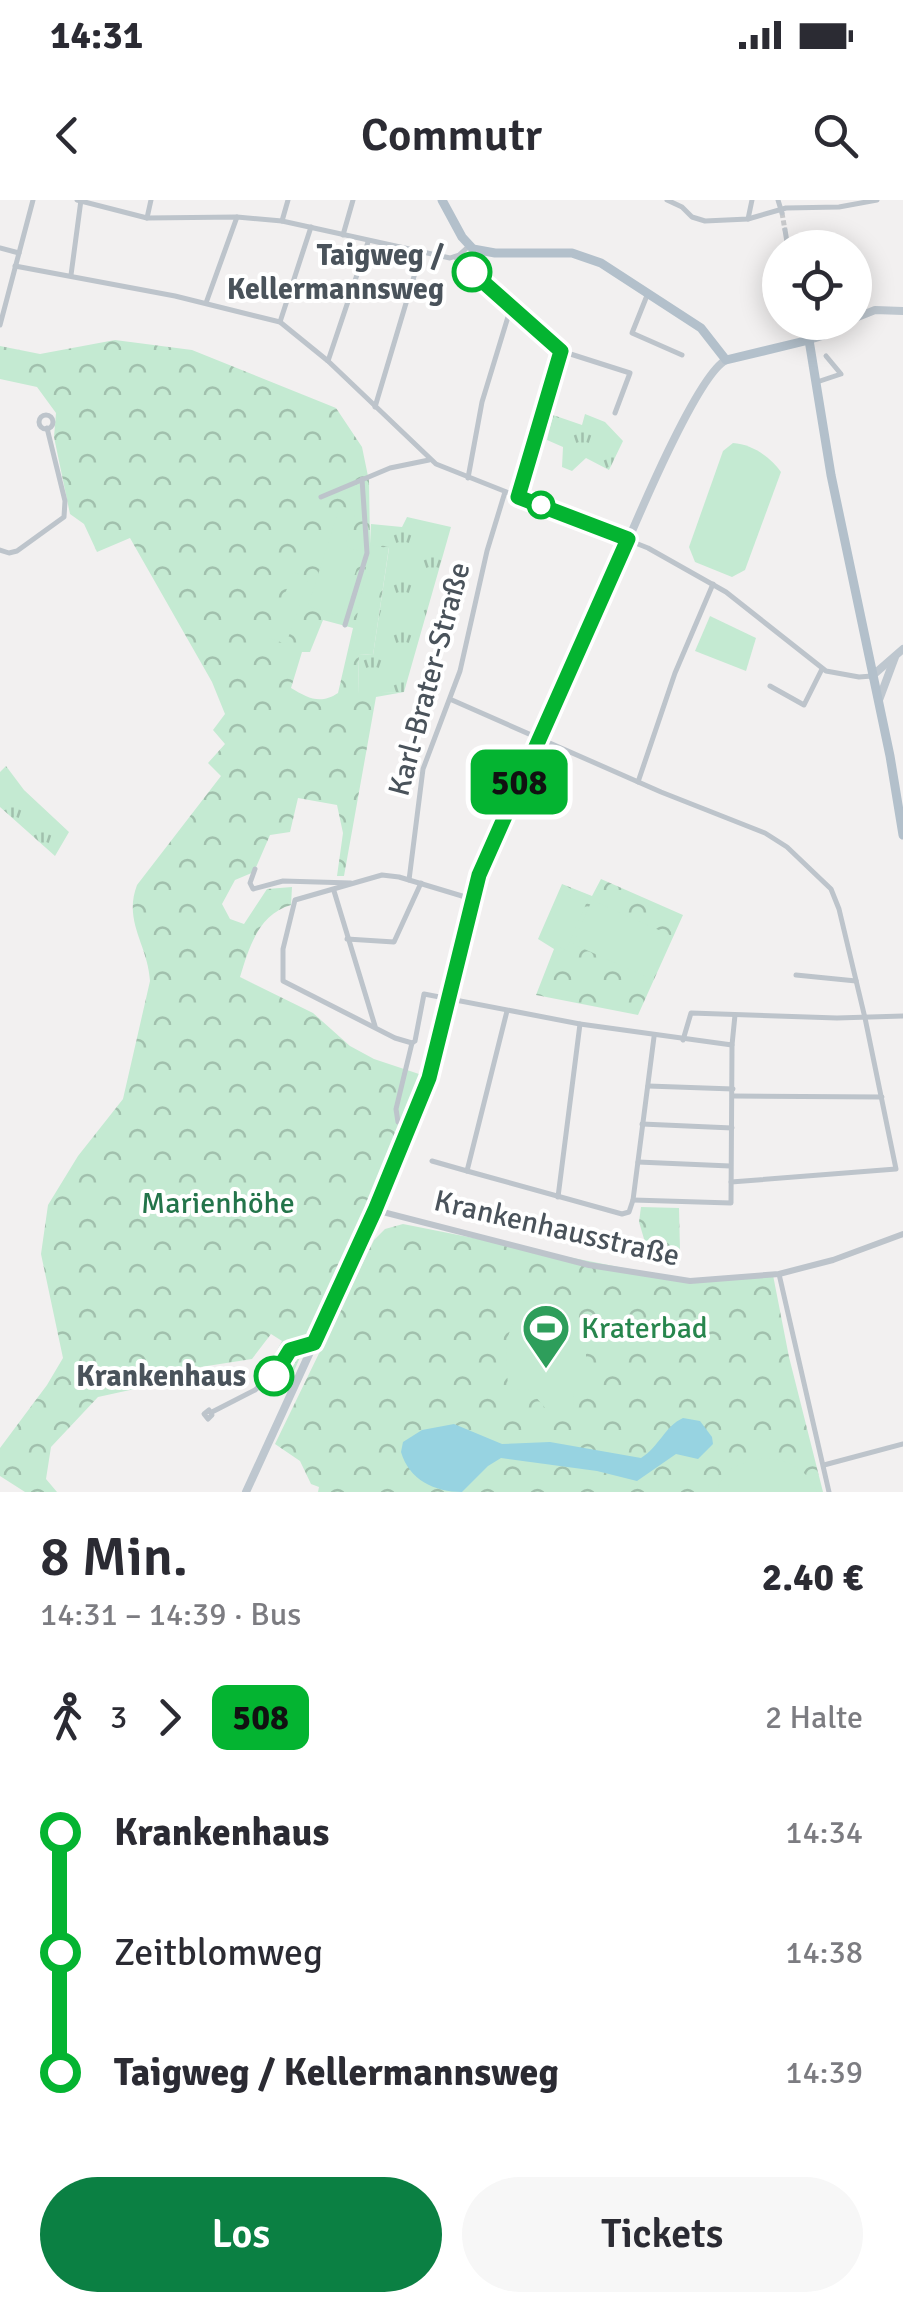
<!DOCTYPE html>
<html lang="de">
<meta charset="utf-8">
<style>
body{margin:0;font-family:Signika,sans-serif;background:#f7f7f7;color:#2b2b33;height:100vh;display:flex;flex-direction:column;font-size:38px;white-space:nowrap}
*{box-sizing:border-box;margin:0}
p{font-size:32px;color:#7c7c81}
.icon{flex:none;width:55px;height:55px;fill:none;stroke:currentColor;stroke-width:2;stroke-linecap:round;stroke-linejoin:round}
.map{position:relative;height:1292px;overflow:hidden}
.drawer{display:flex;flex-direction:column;background:#fff;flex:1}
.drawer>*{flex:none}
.badge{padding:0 20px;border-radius:15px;font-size:35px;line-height:65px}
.fabs{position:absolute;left:762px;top:30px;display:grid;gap:20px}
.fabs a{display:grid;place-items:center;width:110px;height:110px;border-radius:50%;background:#fff;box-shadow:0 5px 25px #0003;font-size:50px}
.map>.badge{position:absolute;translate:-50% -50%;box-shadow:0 0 0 5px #fff}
.legs{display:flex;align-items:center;gap:15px;height:110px;padding:0 40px;font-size:32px}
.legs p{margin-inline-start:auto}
.overview{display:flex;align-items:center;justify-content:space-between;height:170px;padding:0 40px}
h1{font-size:55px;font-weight:600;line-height:75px}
.cta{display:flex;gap:20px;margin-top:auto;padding:20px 40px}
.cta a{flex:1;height:115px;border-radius:60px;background:#0b8043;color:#fff;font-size:40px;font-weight:600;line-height:115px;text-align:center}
.cta a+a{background:#f7f7f7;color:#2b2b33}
ul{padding:0 40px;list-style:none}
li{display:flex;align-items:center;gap:35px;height:120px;font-size:38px}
li i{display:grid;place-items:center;width:15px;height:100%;margin:0 12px;background:currentColor}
li i::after{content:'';width:25px;height:25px;margin:-12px;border:8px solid;border-radius:50%;background:#fff}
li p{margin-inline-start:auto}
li:first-child i{background:linear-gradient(#0000 50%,currentColor 0)}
li:last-child i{background:linear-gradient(currentColor 50%,#0000 0)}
.status{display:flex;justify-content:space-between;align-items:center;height:70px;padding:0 50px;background:#fff;direction:ltr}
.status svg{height:28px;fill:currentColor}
header{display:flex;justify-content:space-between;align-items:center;height:130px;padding:0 40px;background:#fff;font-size:45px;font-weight:600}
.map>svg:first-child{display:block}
.grass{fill:url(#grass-tufts)}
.forest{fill:url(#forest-crowns);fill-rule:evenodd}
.pitch{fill:#c4ead2}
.water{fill:#97d3e1}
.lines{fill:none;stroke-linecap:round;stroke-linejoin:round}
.minor-tunnel{stroke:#c8c9cb;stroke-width:5;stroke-dasharray:5 2.5;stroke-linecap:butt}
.minor{stroke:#bdc4cb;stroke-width:5}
.tertiary{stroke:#bdc4cb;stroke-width:6}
.secondary{stroke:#bec7cf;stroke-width:8}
.primary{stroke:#b3c0cb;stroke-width:9}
.line-1-casing{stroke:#fff;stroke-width:22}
.line-1{stroke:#04b431;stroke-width:15}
.stop-1-dot{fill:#fff;stroke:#04b431;stroke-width:5}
.labels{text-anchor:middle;stroke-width:8;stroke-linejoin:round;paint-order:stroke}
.stop-label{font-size:30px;font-weight:bold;fill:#4a535b;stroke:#fff;text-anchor:end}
.street-label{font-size:30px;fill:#4a535b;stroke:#fff}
.park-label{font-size:30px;fill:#23744a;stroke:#fff}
.leisure-label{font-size:30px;fill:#27864d;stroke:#fff;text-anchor:start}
</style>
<div class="status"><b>14:31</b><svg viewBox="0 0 49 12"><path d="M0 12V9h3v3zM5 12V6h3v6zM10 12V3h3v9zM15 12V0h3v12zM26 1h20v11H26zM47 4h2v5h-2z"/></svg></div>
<header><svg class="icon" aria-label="back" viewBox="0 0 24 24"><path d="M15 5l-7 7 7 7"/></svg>Commutr<svg class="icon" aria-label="search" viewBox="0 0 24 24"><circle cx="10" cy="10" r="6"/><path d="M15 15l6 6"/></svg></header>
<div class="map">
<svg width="903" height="1292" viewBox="0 0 903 1292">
<defs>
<pattern id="grass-tufts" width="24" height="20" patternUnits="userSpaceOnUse" patternTransform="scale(2.5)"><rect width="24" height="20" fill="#c4ead2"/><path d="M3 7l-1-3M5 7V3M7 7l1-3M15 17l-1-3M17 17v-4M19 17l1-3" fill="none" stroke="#a1c0ad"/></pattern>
<pattern id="forest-crowns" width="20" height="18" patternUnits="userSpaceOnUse" patternTransform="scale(2.5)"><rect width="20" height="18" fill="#c4ead2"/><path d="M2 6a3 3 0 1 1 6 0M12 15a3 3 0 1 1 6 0" fill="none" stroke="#a1c0ad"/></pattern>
</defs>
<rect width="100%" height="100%" fill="#f2f0f0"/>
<!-- grass -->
<g class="grass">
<path d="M585,214L605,222L623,241L609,270L586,258L572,271L562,267L563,247L547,240L553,215L582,225Z"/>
<path d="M407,317L451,327L404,492L358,494L359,454L373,455L389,348L370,344L371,324L402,327Z"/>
<path d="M6,566L24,590L69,632L55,656L0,607V572Z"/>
</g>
<!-- forest -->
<g class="forest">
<path d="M115,140L192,150L336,208L362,247L369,281L370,343L389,347L373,455L359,454L358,493L404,492L376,497L344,676H337L343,633L337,605L298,598L290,632L270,635L254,672L235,680L222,704L230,719L244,724L267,689L292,687L291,705C259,714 249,747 240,777L313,813L350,846L374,859L425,876L294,1171L269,1165L282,1141L271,1134L252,1159L175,1171L153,1185L98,1197L51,1247L46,1279L57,1292H25L0,1276V1248L47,1185L63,1158L41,1054L48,1005L78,956L123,899L150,781C148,745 123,722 137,685L221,576L208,563L225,544L213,530L225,514L212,482L130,338L97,352L84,324L70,314L54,237L56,213L37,187L0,179V146L40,154ZM323,420L353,428L338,493C320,505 308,498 291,488L302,452H310Z"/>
<path d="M601,679L683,715L638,815L536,795L554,749L538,739L562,684L592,696Z"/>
<path d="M641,1007L679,1008L680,1051L647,1049L639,1022Z"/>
<path d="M403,1024L689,1081L773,1075L789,1157L823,1292H318L319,1287L311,1284L300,1261L275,1244L374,1040L385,1029Z"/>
</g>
<!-- pitch -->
<g class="pitch">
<path d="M733,243C752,244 770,257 781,272L745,370L732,377L695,362L689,347L723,251Z"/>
<path d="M340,306L356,311L345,346L362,352L341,417L308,406Z"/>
<path d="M370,345L388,348L369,453L351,450Z"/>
<path d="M293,372L309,378L286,444L269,438Z"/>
<path d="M710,416L756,438L746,471L695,451Z"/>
<path d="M563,685L589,697L566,750L540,739Z"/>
<path d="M592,700L672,736L651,779L573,744Z"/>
<path d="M546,1123L547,1131L573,1130L574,1135L576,1128H586V1193H574L573,1209H546L529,1189L508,1190L506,1142L512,1125Z"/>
<path d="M766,1258C789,1260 808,1270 817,1292H717C721,1268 744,1261 766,1258Z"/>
</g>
<!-- water -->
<path class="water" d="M683,1218L700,1221L712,1237L713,1244L698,1259L676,1254L637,1281L597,1271L501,1258L488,1266L462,1292C435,1292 409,1280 401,1252L403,1242L422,1230L454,1224L502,1244L550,1242L641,1258C659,1247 665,1226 683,1218Z"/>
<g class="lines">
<!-- minor-tunnel -->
<path class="minor-tunnel" d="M782,13L785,30"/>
<!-- minor -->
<g class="minor">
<path d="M77,0L147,18L237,17L282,21L450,58L459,55L469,46"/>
<path d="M667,0L682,7L692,17L705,21L748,19L786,8L839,7L877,0"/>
<path d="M778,0L782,13"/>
<path d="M147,18L151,0"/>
<path d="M748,19L752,0"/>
<path d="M282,21L288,0"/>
<path d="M785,30L788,48"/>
<path d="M343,35L353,0"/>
<path d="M0,48L19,53"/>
<path d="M455,57L561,151L518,297"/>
<path d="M15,66L175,96L280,122L328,161L436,264L648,348L726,392L826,471L859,477L872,476"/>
<path d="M71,75L81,0"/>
<path d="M648,93L632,133L682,155"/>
<path d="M206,103L237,17"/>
<path d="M280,122L311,27"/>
<path d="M804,122L809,139"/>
<path d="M0,125L33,0"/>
<path d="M561,151L630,173L615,213"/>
<path d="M328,161L368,42"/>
<path d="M817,182L841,174L826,156"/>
<path d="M375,207L421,53"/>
<circle cx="46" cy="222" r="7"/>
<path d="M468,278L482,202L511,107"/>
<path d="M321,297L390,268L429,260"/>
<path d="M0,350L9,353L17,351L64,317L65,301L47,228"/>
<path d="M345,425L367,353L362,279"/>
<path d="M770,486L804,505L822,469"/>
<path d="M452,500L661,592L765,633L787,647L831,689L839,709L865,818L896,969L731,982"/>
<path d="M638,582L675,473L713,384"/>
<path d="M255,669L250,683L253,689L283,681L351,683"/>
<path d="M409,680L423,569L460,471L487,351L505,292"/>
<path d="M334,691L375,826"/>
<path d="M472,699L399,677L382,675L295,700L283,749V781L395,838L412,843L415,841L424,794L580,824L732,845L735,815"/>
<path d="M347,739L394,742L421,683"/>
<path d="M796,775L856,781"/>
<path d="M683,840L691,813L837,818L903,816"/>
<path d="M648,886L733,889"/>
<path d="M733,896L882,897"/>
<path d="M398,922L396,909L412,843"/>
<path d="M642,924L732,928"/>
<path d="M432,961L467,971L507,811"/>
<path d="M638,962L730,966"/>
<path d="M467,971L622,1014L629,1012L633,1000L654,837"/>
<path d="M558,997L580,824"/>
<path d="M633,1000L731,1003L732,845"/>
<path d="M779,1074L829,1292"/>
<path d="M209,1210L212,1215L208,1219L204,1214Z"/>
<path d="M212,1212L255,1190L273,1175L294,1147L314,1143"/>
<path d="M824,1265L903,1244"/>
</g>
<!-- tertiary -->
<path class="tertiary" d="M375,1010L589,1065L690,1081L779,1074L833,1060L903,1034"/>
<!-- secondary -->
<g class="secondary">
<path d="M855,118L875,110L903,111"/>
<path d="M809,140L829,134L847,122"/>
<path d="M872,476L903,449"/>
<path d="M879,500L895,457"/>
<path d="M246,1292L375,1010L429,878L479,675L498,628C535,549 573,470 607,390C625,348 694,177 726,160"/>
</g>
<!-- primary -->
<path class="primary" d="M442,0L462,37L473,49L495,53H572L601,63L701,128L726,160L809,140L831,275L890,556L903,635"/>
</g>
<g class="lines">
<!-- line-1 casing -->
<g class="line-1-casing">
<path id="line-1" d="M274,1176L290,1150L314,1143L375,1010L429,878L479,675L628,339L518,297L561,151L472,72"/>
</g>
<!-- line-1 -->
<use href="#line-1" class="line-1"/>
</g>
<!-- icons -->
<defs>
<g id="stadium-pin" transform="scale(2.5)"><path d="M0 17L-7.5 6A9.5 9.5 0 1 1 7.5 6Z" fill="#2e9e5b" stroke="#fff"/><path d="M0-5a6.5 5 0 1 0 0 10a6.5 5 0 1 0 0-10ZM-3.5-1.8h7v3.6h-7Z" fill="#fff"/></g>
</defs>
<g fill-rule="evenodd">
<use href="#stadium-pin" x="546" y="1128"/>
</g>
<!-- markers -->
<g class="stop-1-dot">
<circle cx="472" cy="72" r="18"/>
<circle cx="541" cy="305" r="12"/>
<circle cx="274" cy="1176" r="18"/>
</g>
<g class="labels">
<!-- stop labels -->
<g class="stop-label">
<text x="444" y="65">Taigweg /<tspan x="444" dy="34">Kellermannsweg</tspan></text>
<text x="246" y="1186">Krankenhaus</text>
</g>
<!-- street labels -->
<g class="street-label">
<text transform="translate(429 479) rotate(-75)" y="10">Karl-Brater-Straße</text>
<text transform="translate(557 1028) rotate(13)" y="10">Krankenhausstraße</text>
</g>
<!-- park labels -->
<g class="park-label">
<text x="218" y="1013">Marienhöhe</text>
</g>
<!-- leisure labels -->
<g class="leisure-label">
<text x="581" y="1138">Kraterbad</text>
</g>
</g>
</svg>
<div class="fabs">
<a><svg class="icon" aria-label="locate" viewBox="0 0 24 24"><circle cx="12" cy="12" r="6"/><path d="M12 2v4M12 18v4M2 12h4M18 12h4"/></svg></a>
</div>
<b class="badge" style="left:519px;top:582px;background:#04b431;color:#111">508</b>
</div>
<section class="drawer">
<div class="overview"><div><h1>8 Min.</h1><p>14:31 – 14:39 · Bus</p></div><b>2.40 €</b></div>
<div class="legs"><svg class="icon" aria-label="walk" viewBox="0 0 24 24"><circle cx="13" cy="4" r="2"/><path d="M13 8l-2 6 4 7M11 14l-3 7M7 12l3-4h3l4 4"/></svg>3<svg class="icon" aria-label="forward" viewBox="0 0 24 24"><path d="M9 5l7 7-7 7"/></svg><b class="badge" style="background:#04b431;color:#111">508</b><p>2 Halte</p></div>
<ul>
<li><i style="color:#04b431"></i><b>Krankenhaus</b><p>14:34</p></li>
<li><i style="color:#04b431"></i><span>Zeitblomweg</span><p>14:38</p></li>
<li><i style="color:#04b431"></i><b>Taigweg / Kellermannsweg</b><p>14:39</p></li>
</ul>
<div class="cta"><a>Los</a><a>Tickets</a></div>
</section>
